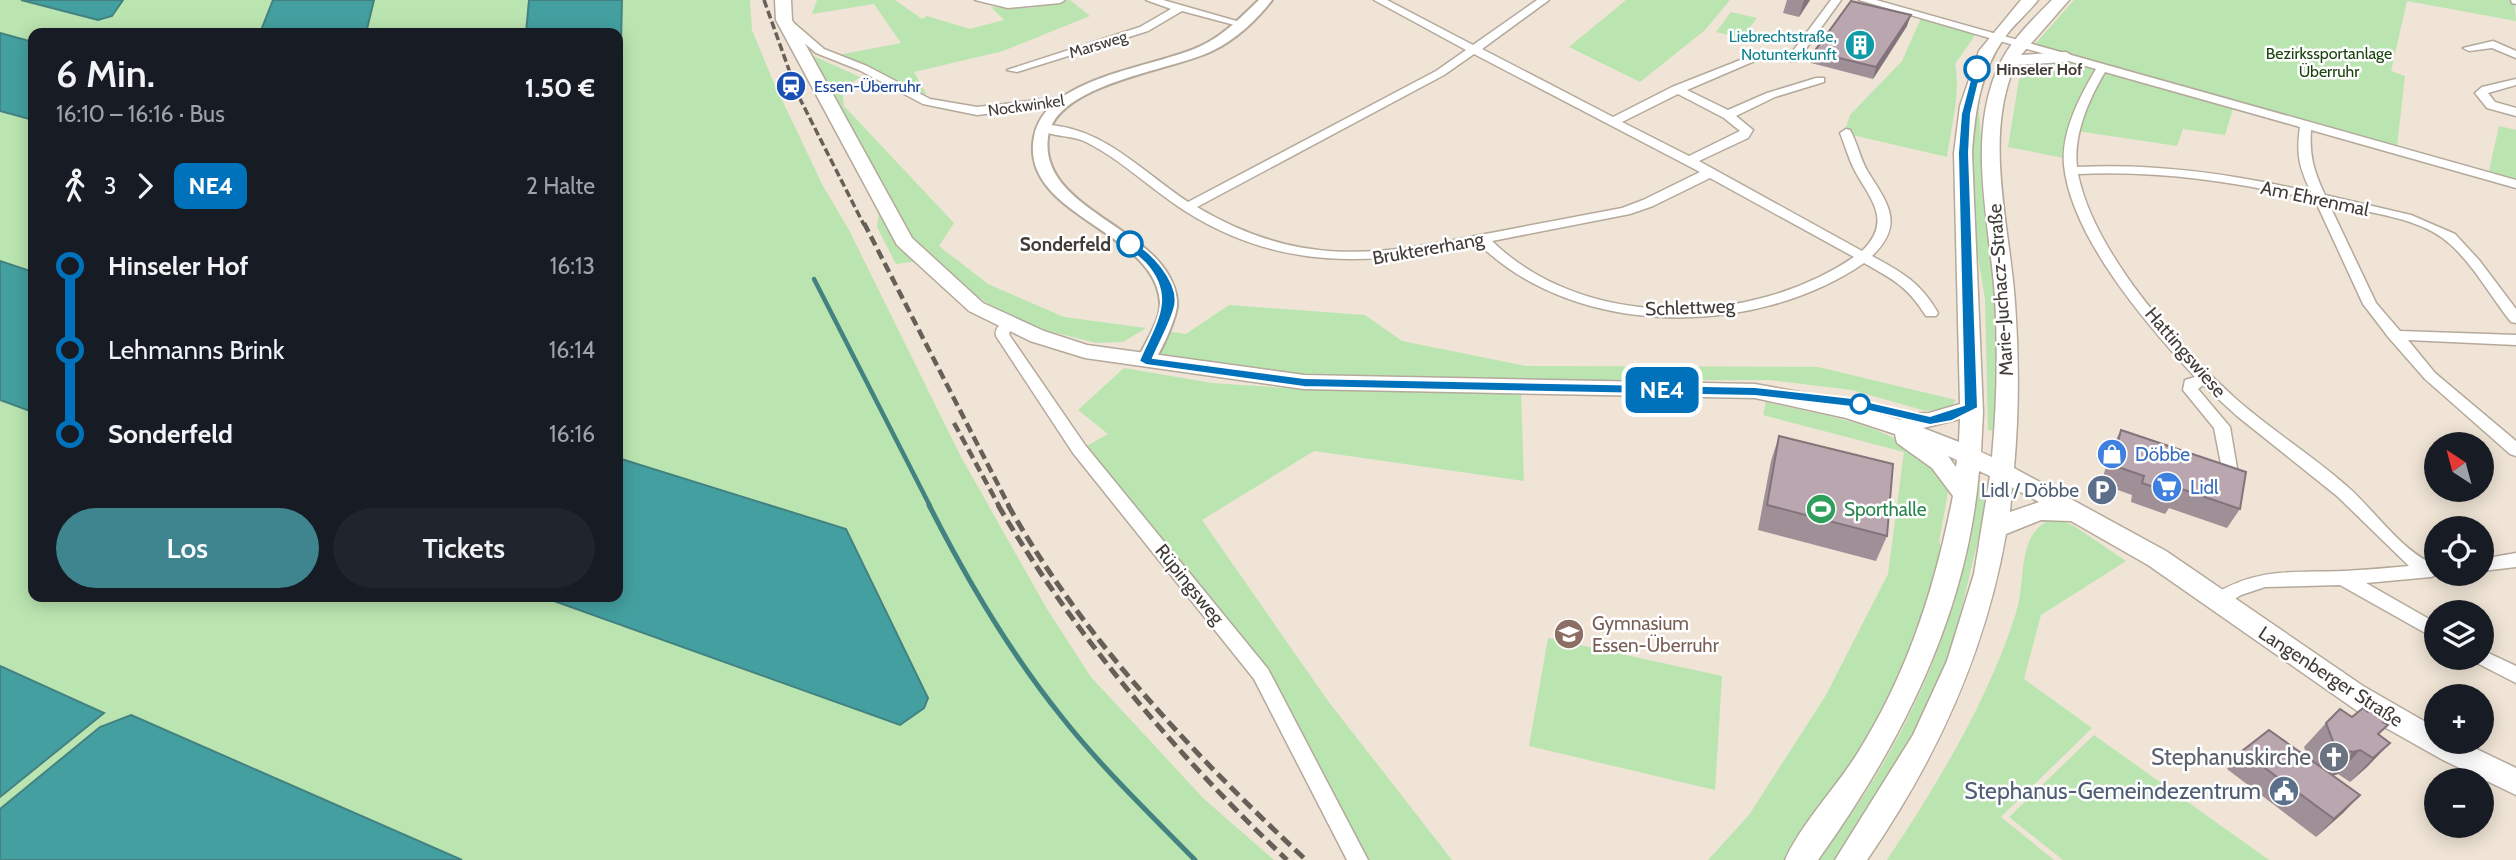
<!DOCTYPE html>
<html lang="de">
<meta charset="utf-8">
<style>
body{margin:0;font-family:Cabin,sans-serif;background:#20242c;color:#f1f3f6;height:100vh;display:flex;flex-direction:column;font-size:26px;white-space:nowrap}
*{box-sizing:border-box;margin:0}
p{font-size:23px;color:#9ea1a6}
.icon{flex:none;width:38px;height:38px;fill:none;stroke:currentColor;stroke-width:2;stroke-linecap:round;stroke-linejoin:round}
.map{position:relative;flex:1;overflow:hidden}
.sheet{position:absolute;left:28px;top:28px;width:595px;height:574px;display:flex;flex-direction:column;background:#171b24;border-radius:14px;box-shadow:0 4px 18px #0003}
.sheet>*{flex:none}
.badge{padding:0 14px;border-radius:10px;font-size:24px;line-height:46px}
.needle{width:46px;rotate:324deg}
.buttons{position:absolute;left:2424px;top:432px;display:grid;gap:14px}
.buttons a{display:grid;place-items:center;width:70px;height:70px;border-radius:50%;background:#171b24;box-shadow:0 4px 18px #0003;font-size:35px}
.map>.badge{position:absolute;translate:-50% -50%;box-shadow:0 0 0 4px #fff}
.legs{display:flex;align-items:center;gap:10px;height:77px;padding:0 28px;font-size:23px}
.legs p{margin-inline-start:auto}
.overview{display:flex;align-items:center;justify-content:space-between;height:119px;padding:0 28px}
h1{font-size:38px;font-weight:600;line-height:52px}
.cta{display:flex;gap:14px;margin-top:auto;padding:14px 28px}
.cta a{flex:1;height:80px;border-radius:42px;background:#3f8590;color:#fff;font-size:28px;font-weight:600;line-height:80px;text-align:center}
.cta a+a{background:#20242c;color:#f1f3f6}
ul{padding:0 28px;list-style:none}
li{display:flex;align-items:center;gap:24px;height:84px;font-size:26px}
li i{display:grid;place-items:center;width:10px;height:100%;margin:0 9px;background:currentColor}
li i::after{content:'';width:18px;height:18px;margin:-9px;border:5px solid;border-radius:50%;background:#171b24}
li p{margin-inline-start:auto}
li:first-child i{background:linear-gradient(#0000 50%,currentColor 0)}
li:last-child i{background:linear-gradient(currentColor 50%,#0000 0)}
.map>svg:first-child{display:block}
.green{fill:#bae5b0;fill-rule:evenodd}
.water{fill:#44a0a0;stroke:#438280;stroke-width:2}
.lines{fill:none;stroke-linecap:round;stroke-linejoin:round}
.stream-far1{stroke:#438280;stroke-width:4.5}
.stream{stroke:#438280;stroke-width:5}
.minor-casing{stroke:#b4a99b;stroke-width:3}
.tertiary-casing{stroke:#b4a99b;stroke-width:4}
.secondary-casing{stroke:#b4a99b;stroke-width:3}
.minor{fill:#fff;fill-rule:evenodd}
.tertiary{fill:#fff;fill-rule:evenodd}
.secondary{fill:#fff;fill-rule:evenodd}
.rail-far2{stroke:#666058;stroke-width:3.5;stroke-dasharray:8 3.5;stroke-linecap:butt}
.rail-far1{stroke:#666058;stroke-width:4.5;stroke-dasharray:10 5;stroke-linecap:butt}
.rail{stroke:#666058;stroke-width:5;stroke-dasharray:12 6;stroke-linecap:butt}
.wall{fill:#9f8f96}
.shaded-wall{fill:#82747a}
.building{fill:#b9a6ae;stroke:#82747a;stroke-width:2}
.line-1{fill:#0072bc;stroke:#fff;stroke-width:2}
.stop-1-dot{fill:#fff;stroke:#0072bc;stroke-width:3.5}
.labels{text-anchor:middle;stroke-width:5;stroke-linejoin:round;paint-order:stroke}
.far-culture-label{font-size:16px;fill:#0d838f;stroke:#fff;text-anchor:end}
.far-street-label{font-size:16px;fill:#413c36;stroke:#fff}
.far-park-label{font-size:16px;fill:#1a430e;stroke:#fff}
.far-stop-label{font-size:16px;font-weight:bold;fill:#413c36;stroke:#fff;text-anchor:start}
.far-transit-label{font-size:16px;fill:#164399;stroke:#fff;text-anchor:start}
.street-label{font-size:19px;fill:#413c36;stroke:#fff}
.stop-label{font-size:19px;font-weight:bold;fill:#413c36;stroke:#fff;text-anchor:end}
.shop-label{font-size:19px;fill:#366cbe;stroke:#fff;text-anchor:start}
.service-label{font-size:19px;fill:#4e5e75;stroke:#fff;text-anchor:end}
.leisure-label{font-size:19px;fill:#27864d;stroke:#fff;text-anchor:start}
.education-label{font-size:19px;fill:#785e54;stroke:#fff;text-anchor:start}
.near-worship-label{font-size:23px;fill:#5b616d;stroke:#fff;text-anchor:end}
.near-service-label{font-size:23px;fill:#4e5e75;stroke:#fff;text-anchor:end}
</style>
<div class="map">
<svg width="2516" height="860" viewBox="0 0 2516 860">
<rect width="100%" height="100%" fill="#efe4d5"/>
<!-- green -->
<g class="green">
<path d="M0,0H750L752,30L773,81L823,186L849,230L961,457L1047,609L1091,677L1204,799L1274,860H0ZM33,33H618V597H33Z"/>
<path d="M817,0H895L922,19L927,16L970,29L1004,20L991,7L1030,8L1070,0L1090,16L1003,51L914,72L927,95C896,83 869,65 838,55L901,43L874,4L812,14Z"/>
<path d="M1626,0H1730L1705,30L1640,82L1569,47Z"/>
<path d="M2074,0H2514L2516,21L2407,1L2391,71L2405,76L2397,146L2035,44Z"/>
<path d="M1731,12L1757,18L1742,38L1716,32Z"/>
<path d="M1921,18L1976,34L1955,64C1961,93 1951,127 1947,157L1844,133L1850,115L1902,61Z"/>
<path d="M2039,53L2100,68L2069,159L2008,147L2019,80Z"/>
<path d="M809,54L860,77L842,90L844,106L954,223L939,246L988,284L1064,317L1146,328L1123,342L1096,343L1017,323L959,284L937,260L918,251Z"/>
<path d="M2103,69L2234,105L2225,135L2183,129L2177,146L2077,131Z"/>
<path d="M1978,101L1994,299L1997,432L1988,430L1985,299L1976,245L1972,176V136Z"/>
<path d="M2499,126L2516,130V179L2489,171Z"/>
<path d="M880,206L918,261L896,264L877,227Z"/>
<path d="M1229,305L1365,315L1402,341L1526,366L1818,367L1956,400L1951,407L1926,411L1852,390L1769,380L1396,381L1239,371L1161,355L1165,331L1186,334Z"/>
<path d="M1124,368L1212,383L1316,390L1521,393L1524,481L1314,451L1202,520L1328,701L1452,860H1364L1276,692L1085,447L1108,434L1078,410Z"/>
<path d="M1766,402C1827,417 1914,426 1949,486L1939,542L1949,569L1904,690L1795,860H1708L1749,815L1826,695L1888,574L1904,452L1763,415Z"/>
<path d="M1975,479L1984,483V515L1971,569L1951,655L1936,698L1835,860H1818C1903,750 1967,618 1975,479Z"/>
<path d="M2057,518L2074,526L2126,561L2041,615L2024,679L2092,728L2001,817L2054,860H1887C1938,783 1988,701 2016,613C2027,579 2015,528 2057,518Z"/>
<path d="M1548,638L1722,676L1715,790L1529,746Z"/>
<path d="M2094,735L2269,860H2063L2009,817Z"/>
</g>
<!-- water -->
<g class="water">
<path d="M21,0H123L112,16L98,20Z"/>
<path d="M273,0H374L366,33H260Z"/>
<path d="M529,0H622L619,135L618,33H526Z"/>
<path d="M0,33L33,42V120L0,111Z"/>
<path d="M0,261L33,272V412L0,400Z"/>
<path d="M618,458L846,529L928,698L924,708L900,725L543,597H618Z"/>
<path d="M0,666L104,713L0,797Z"/>
<path d="M131,715L462,860H0V809L100,727Z"/>
</g>
<g class="lines">
<!-- stream-far1 -->
<path class="stream-far1" d="M814,279L930,506"/>
<!-- stream -->
<path class="stream" d="M929,505C965,576 1011,654 1061,716C1102,768 1149,813 1195,860"/>
<!-- minor casing -->
<g class="minor-casing">
<g id="minor">
<path d="M975,0H1065L1060,3L1008,8Z"/>
<path d="M1146,0H1163L1247,24L1242,27L1182,11L1148,31L1017,72L1007,70L1140,27L1171,9Z"/>
<path d="M1374,0H1387L1473,45L1537,0H1549L1482,49L1613,117L1672,87L1753,55L1759,58L1757,60L1687,90L1728,110L1767,93L1816,78H1824V82L1775,97L1736,116L1753,130L1748,138L1699,161L1862,251C1894,220 1869,198 1854,169C1848,157 1845,145 1840,133L1846,129L1850,130C1858,144 1860,159 1868,172C1888,204 1905,224 1872,256C1902,272 1921,283 1938,313L1936,316H1926C1907,286 1894,280 1864,263C1755,338 1576,339 1479,244C1372,265 1281,272 1185,211C1152,190 1123,161 1088,143C1073,134 1050,138 1038,128C1044,123 1050,125 1058,126C1108,133 1147,175 1188,202L1436,71L1466,50ZM1474,54L1700,172L1643,200L1622,208C1575,217 1527,226 1480,235C1373,257 1296,266 1197,207L1444,75ZM1678,94L1724,118L1740,131L1689,156L1622,122ZM1710,178L1854,257C1751,327 1584,331 1492,241L1630,214L1653,206Z"/>
<path d="M1831,0H1841L1797,61H1789L1787,59Z"/>
<path d="M1859,0H1876L2516,180V188L2311,130C2309,155 2314,172 2325,195L2411,215L2455,234L2479,260L2516,309V323L2511,322C2491,297 2475,267 2451,245C2422,217 2368,213 2329,204L2376,303L2400,331L2516,335V345L2408,340L2435,373L2516,441V456L2510,454L2425,379L2389,338L2363,304L2315,200C2237,182 2159,170 2078,174C2093,251 2178,347 2235,398C2271,430 2313,456 2349,488C2374,510 2404,554 2436,565L2438,574L2431,577L2366,583L2436,623V639L2340,585L2265,587L2241,595L2225,605L2219,607L2213,605L2210,600L2213,595C2259,567 2293,573 2344,571C2365,570 2387,568 2409,566L2337,496L2237,416L2203,385L2198,389L2230,427L2239,480L2231,486L2225,484L2214,428L2183,390L2185,380L2195,377C2147,325 2071,237 2064,165C2061,132 2080,96 2096,69ZM2105,72L2300,127C2296,154 2299,167 2311,192C2233,174 2156,163 2077,167C2073,135 2089,99 2105,72Z"/>
<path d="M2511,0H2516V4L2512,3Z"/>
<path d="M780,18H788L824,49L867,66L930,99L977,107L1066,97L1072,101L1066,105L977,115L923,104L859,70L816,53L780,22Z"/>
<path d="M2493,41L2516,51V58L2492,48L2469,51L2463,48Z"/>
<path d="M2516,79V85L2488,93L2495,102L2516,108V116L2487,108L2475,93L2482,87Z"/>
<path d="M1008,320L1015,325L1009,333L1010,336L1085,445L1268,669L1368,860H1347L1254,679L1073,453L996,336C994,329 1001,322 1008,320Z"/>
<path d="M2516,553V567L2482,571V559Z"/>
<path d="M2482,650L2516,666V683L2475,662L2473,658H2482Z"/>
</g>
</g>
<!-- tertiary casing -->
<g class="tertiary-casing">
<path id="tertiary" d="M1259,0H1272C1257,20 1235,40 1212,51C1171,71 1056,83 1048,137C1038,213 1169,227 1177,301C1179,315 1160,353 1152,365H1140L1137,361C1144,344 1162,320 1160,302C1155,230 1019,216 1034,137C1045,76 1155,68 1201,46C1223,36 1241,17 1259,0Z"/>
</g>
<!-- secondary casing -->
<g class="secondary-casing">
<path id="secondary" d="M775,0H791L792,20L912,238L983,303L1044,331L1087,345L1304,375L1755,384L1804,393L1901,420L1904,414L1929,413L1960,404L1954,153L1960,106L1979,51L2021,0H2038C2028,13 2014,24 2005,37C1980,71 1975,112 1972,153L1983,412L1981,452L1992,457C1997,404 1998,351 1995,297C1990,225 1967,140 1997,70C2008,43 2031,21 2052,0H2069L2021,55L2066,52L2074,57L2066,62L2015,65C1983,138 2010,227 2015,303C2019,358 2019,413 2014,468L2166,551L2363,686L2436,728V742H2462L2516,768V795L2443,760L2363,715L2148,565L2071,521L2041,520L2006,534C1985,654 1936,760 1867,860H1835L1913,735L1947,661L1974,574L1990,476L1979,471C1967,615 1901,744 1818,860H1785C1801,824 1835,789 1857,754C1907,675 1935,588 1953,496L1932,468L1897,443L1895,434L1846,418L1755,398L1304,389L1085,358L1030,341L969,311L897,245L776,20ZM1960,419L1959,442L1923,428ZM1948,456L1957,460L1956,467ZM2012,487L2013,488L2039,502L2010,512Z"/>
</g>
<!-- minor -->
<use href="#minor" class="minor"/>
<!-- tertiary -->
<use href="#tertiary" class="tertiary"/>
<!-- secondary -->
<use href="#secondary" class="secondary"/>
<!-- rail-far2 -->
<path class="rail-far2" d="M764,0L798,95L864,225"/>
<!-- rail-far1 -->
<g class="rail-far1">
<path d="M864,223L1009,506"/>
<path d="M954,423L999,506"/>
</g>
<!-- rail -->
<g class="rail">
<path d="M998,505C1077,639 1175,753 1287,860"/>
<path d="M1008,505C1085,641 1192,753 1306,860"/>
</g>
</g>
<!-- wall -->
<g class="wall">
<path d="M1787,0H1810L1799,17L1783,13Z"/>
<path d="M1907,26L1873,79L1811,63L1814,52Z"/>
<path d="M2121,430L2240,509L2227,528L2169,508L2165,514L2131,502L2132,495L2101,484L2111,449Z"/>
<path d="M1779,436L1887,536L1876,561L1758,530L1771,461Z"/>
<path d="M2352,717L2384,722L2388,725L2378,735L2390,743L2367,767L2350,782L2338,774L2333,776L2360,795L2343,813L2316,837L2227,769L2242,751L2308,758L2304,747L2326,723Z"/>
</g>
<!-- shaded-wall -->
<g class="shaded-wall">
<path d="M1804,0H1810L1799,17L1804,1Z"/>
<path d="M1911,15L1907,26L1873,79L1876,67Z"/>
<path d="M2390,743L2367,767L2350,782L2373,758Z"/>
<path d="M2360,750L2338,774L2331,776L2353,752Z"/>
<path d="M2360,795L2343,813L2316,837L2334,819Z"/>
</g>
<!-- building -->
<g class="building">
<path d="M1851,1L1911,15L1876,67L1814,52Z"/>
<path d="M2121,430L2246,472L2240,509L2179,488L2177,495L2142,483L2144,476L2112,465Z"/>
<path d="M1779,436L1893,464L1887,536L1767,505Z"/>
<path d="M2374,706L2390,716L2383,722L2388,725L2378,734L2390,743L2373,758L2360,750L2353,752L2336,749L2326,723L2340,709L2352,717L2363,708L2368,712Z"/>
<path d="M2269,730L2360,795L2334,819L2242,751Z"/>
</g>
<!-- line-1 -->
<path class="line-1" d="M1977,66L1982,69L1971,114L1969,153L1978,408L1952,421L1930,425L1852,407L1755,396L1304,387L1146,365L1139,361C1154,325 1177,298 1145,263C1138,256 1130,251 1124,244L1130,241C1150,248 1180,282 1175,306C1171,323 1160,341 1153,358L1304,378L1755,387L1852,398L1930,416L1964,405L1958,153L1961,114L1973,69Z"/>
<!-- icons -->
<defs>
<g id="building-disc" transform="scale(1.575)"><circle r="9.5" fill="#0f9aa8" stroke="#fff"/><path d="M-4-6H4V6H1V3H-1V6H-4ZM-2.5-4.3h1.7v1.8h-1.7ZM.8-4.3h1.7v1.8H.8ZM-2.5-1h1.7V.8h-1.7ZM.8-1h1.7V.8H.8Z" fill="#fff"/></g>
<g id="station-disc" transform="scale(1.575)"><circle r="9.5" fill="#1a4fb4" stroke="#fff"/><path d="M-3-6H3Q5-6 5-4V2Q5 4 3 4L4.5 6H3L1.5 4h-3L-3 6H-4.5L-3 4Q-5 4-5 2V-4Q-5-6-3-6ZM-3.5-4v3h7v-3ZM-3.5 1v1.5H-2V1ZM2 1v1.5H3.5V1Z" fill="#fff"/></g>
<g id="shop-disc" transform="scale(1.575)"><circle r="9.5" fill="#3f7fe0" stroke="#fff"/><path d="M-5-2.5h2.3a2.7 3.5 0 0 1 5.4 0H5L5.5 6h-11ZM-1.5-2.5h3a1.5 2.3 0 0 0-3 0Z" fill="#fff"/></g>
<g id="supermarket-disc" transform="scale(1.575)"><circle r="9.5" fill="#3f7fe0" stroke="#fff"/><path d="M-6-5.5h2.5l.6 2H6L4.5 2H-2.5L-4.4-4H-6ZM-1.5 3.2a1.3 1.3 0 1 0 .1 0ZM3 3.2a1.3 1.3 0 1 0 .1 0Z" fill="#fff"/></g>
<g id="parking-disc" transform="scale(1.575)"><circle r="9.5" fill="#5c6f8a" stroke="#fff"/><path d="M-3.5-5.5H1a3.5 3.5 0 0 1 0 7H-1V5.5H-3.5ZM-1-3.4V-.6H.8a1.4 1.4 0 0 0 0-2.8Z" fill="#fff"/></g>
<g id="stadium-disc" transform="scale(1.575)"><circle r="9.5" fill="#2e9e5b" stroke="#fff"/><path d="M0-5a6.5 5 0 1 0 0 10a6.5 5 0 1 0 0-10ZM-3.5-1.8h7v3.6h-7Z" fill="#fff"/></g>
<g id="school-disc" transform="scale(1.575)"><circle r="9.5" fill="#8d6e63" stroke="#fff"/><path d="M0-5L7-2L0 1L-7-2ZM-4 1L0 2.5L4 1V4Q0 6-4 4Z" fill="#fff"/></g>
<g id="church-disc" transform="scale(1.575)"><circle r="9.5" fill="#6b7280" stroke="#fff"/><path d="M-1.2-6h2.4v3.5h3.3v2.4h-3.3V6h-2.4V-.1h-3.3v-2.4h3.3Z" fill="#fff"/></g>
<g id="civic-disc" transform="scale(1.575)"><circle r="9.5" fill="#5c6f8a" stroke="#fff"/><path d="M-.6-6.5H3V-4.5H.6V-3L4-1V1h2V6H-6V1h2V-1L-.6-3ZM-1.2 2.5V6h2.4V2.5Z" fill="#fff"/></g>
</defs>
<g fill-rule="evenodd">
<use href="#building-disc" x="1860" y="45"/>
<use href="#station-disc" x="791" y="86"/>
<use href="#shop-disc" x="2112" y="454"/>
<use href="#supermarket-disc" x="2167" y="487"/>
<use href="#parking-disc" x="2102" y="490"/>
<use href="#stadium-disc" x="1821" y="509"/>
<use href="#school-disc" x="1569" y="634"/>
<use href="#church-disc" x="2334" y="757"/>
<use href="#civic-disc" x="2284" y="791"/>
</g>
<!-- markers -->
<g class="stop-1-dot">
<circle cx="1977" cy="69" r="12"/>
<circle cx="1130" cy="244" r="12"/>
<circle cx="1860" cy="404" r="9"/>
</g>
<g class="labels">
<!-- far-culture labels -->
<g class="far-culture-label">
<text x="1837" y="42">Liebrechtstraße,<tspan x="1837" dy="18">Notunterkunft</tspan></text>
</g>
<!-- far-street labels -->
<g class="far-street-label">
<text transform="translate(1098 44) rotate(-17)" y="6">Marsweg</text>
<text transform="translate(1026 105) rotate(-8)" y="6">Nockwinkel</text>
</g>
<!-- far-park labels -->
<g class="far-park-label">
<text x="2329" y="59">Bezirkssportanlage<tspan x="2329" dy="18">Überruhr</tspan></text>
</g>
<!-- far-stop labels -->
<g class="far-stop-label">
<text x="1996" y="75">Hinseler Hof</text>
</g>
<!-- far-transit labels -->
<g class="far-transit-label">
<text x="814" y="92">Essen-Überruhr</text>
</g>
<!-- street labels -->
<g class="street-label">
<text transform="translate(2315 198) rotate(12)" y="7">Am Ehrenmal</text>
<text transform="translate(1428 248) rotate(-10)" y="7">Bruktererhang</text>
<text transform="translate(2000 290) rotate(-94)" y="7">Marie-Juchacz-Straße</text>
<text transform="translate(1690 307) rotate(-2)" y="7">Schlettweg</text>
<text transform="translate(2186 352) rotate(49)" y="7">Hattingswiese</text>
<text transform="translate(1190 584) rotate(51)" y="7">Rüpingsweg</text>
<text transform="translate(2331 676) rotate(33)" y="7">Langenberger Straße</text>
</g>
<!-- stop labels -->
<g class="stop-label">
<text x="1111" y="251">Sonderfeld</text>
</g>
<!-- shop labels -->
<g class="shop-label">
<text x="2135" y="461">Döbbe</text>
<text x="2190" y="494">Lidl</text>
</g>
<!-- service labels -->
<g class="service-label">
<text x="2079" y="497">Lidl / Döbbe</text>
</g>
<!-- leisure labels -->
<g class="leisure-label">
<text x="1844" y="516">Sporthalle</text>
</g>
<!-- education labels -->
<g class="education-label">
<text x="1592" y="630">Gymnasium<tspan x="1592" dy="22">Essen-Überruhr</tspan></text>
</g>
<!-- near-worship labels -->
<g class="near-worship-label">
<text x="2311" y="765">Stephanuskirche</text>
</g>
<!-- near-service labels -->
<g class="near-service-label">
<text x="2261" y="799">Stephanus-Gemeindezentrum</text>
</g>
</g>
</svg>
<div class="buttons">
<a><svg class="needle" viewBox="-14 -14 28 28"><path d="M0-13l5 13h-10z" fill="#e53935"/><path d="M0 13l5-13h-10z" fill="#9ea1a6"/></svg></a>
<a><svg class="icon" aria-label="locate" viewBox="0 0 24 24"><circle cx="12" cy="12" r="6"/><path d="M12 2v4M12 18v4M2 12h4M18 12h4"/></svg></a>
<a><svg class="icon" aria-label="layers" viewBox="0 0 24 24"><path d="M12 4l9 5-9 5-9-5zM3 14l9 5 9-5"/></svg></a>
<a>+</a>
<a>−</a>
</div>
<b class="badge" style="left:1662px;top:390px;background:#0072bc;color:#fff">NE4</b>
<section class="sheet">
<div class="overview"><div><h1>6 Min.</h1><p>16:10 – 16:16 · Bus</p></div><b>1.50 €</b></div>
<div class="legs"><svg class="icon" aria-label="walk" viewBox="0 0 24 24"><circle cx="13" cy="4" r="2"/><path d="M13 8l-2 6 4 7M11 14l-3 7M7 12l3-4h3l4 4"/></svg>3<svg class="icon" aria-label="forward" viewBox="0 0 24 24"><path d="M9 5l7 7-7 7"/></svg><b class="badge" style="background:#0072bc;color:#fff">NE4</b><p>2 Halte</p></div>
<ul>
<li><i style="color:#0072bc"></i><b>Hinseler Hof</b><p>16:13</p></li>
<li><i style="color:#0072bc"></i><span>Lehmanns Brink</span><p>16:14</p></li>
<li><i style="color:#0072bc"></i><b>Sonderfeld</b><p>16:16</p></li>
</ul>
<div class="cta"><a>Los</a><a>Tickets</a></div>
</section>
</div>
